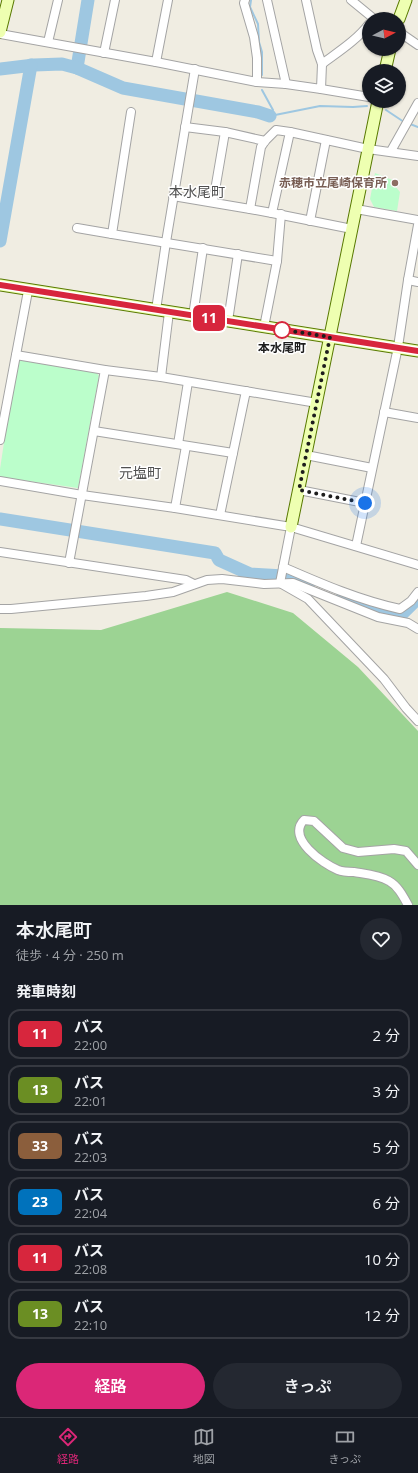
<!DOCTYPE html>
<html lang="ja">
<meta charset="utf-8">
<style>
body{margin:0;font-family:"Open Sans","Noto Sans JP",sans-serif;background:#242831;color:#f1f3f6;height:100vh;display:flex;flex-direction:column;font-size:15px;white-space:nowrap}
*{box-sizing:border-box;margin:0}
p{font-size:13px;color:#9ea1a6}
.icon{flex:none;width:22px;height:22px;fill:none;stroke:currentColor;stroke-width:2;stroke-linecap:round;stroke-linejoin:round}
.map{position:relative;height:905px;overflow:hidden}
.drawer{display:flex;flex-direction:column;background:#171b24;flex:1}
.drawer>*{flex:none}
.badge{padding:0 8px;border-radius:6px;font-size:14px;line-height:26px}
.needle{width:26px;rotate:83deg}
.buttons{position:absolute;left:362px;top:12px;display:grid;gap:8px}
.buttons a{display:grid;place-items:center;width:44px;height:44px;border-radius:50%;background:#171b24;box-shadow:0 1px 3px #0004;font-size:20px}
.you{position:absolute;width:20px;height:20px;margin:-10px;border:3px solid #fff;border-radius:50%;background:#1a73e8;box-shadow:0 0 0 6px #1a73e833}
.map>.badge{position:absolute;translate:-50% -50%;box-shadow:0 0 0 2px #fff}
h2{padding:0 16px;font-size:15px;line-height:36px}
.round{display:grid;place-items:center;flex:none;width:42px;height:42px;border-radius:21px;background:#242831}
.overview{display:flex;align-items:center;justify-content:space-between;height:68px;padding:0 16px}
h1{font-size:19px;font-weight:600;line-height:30px}
.cta{display:flex;gap:8px;margin-top:auto;padding:8px 16px}
.cta a{flex:1;height:46px;border-radius:24px;background:#db2777;color:#fff;font-size:16px;font-weight:600;line-height:46px;text-align:center}
.cta a+a{background:#242831;color:#f1f3f6}
ul{padding:0;list-style:none}
li{display:flex;align-items:center;gap:12px;height:50px;margin:0 8px 6px;padding:0 8px;border:2px solid #363941;border-radius:12px}
li div{flex:1}
li b{display:block;font-size:15px}
li em{font-style:normal}
li .badge{min-width:44px;font-weight:700;text-align:center}
.dock{display:flex;justify-content:space-around;align-items:center;height:56px;border-top:1px solid #363941;background:#171b24;font-size:11px;color:#9ea1a6}
.dock a{display:grid;justify-items:center;gap:2px}
.dock .on{color:#db2777}
.map>svg:first-child{display:block}
.forest{fill:#9cd393}
.park{fill:#bbfecb}
.lines{fill:none;stroke-linecap:round;stroke-linejoin:round}
.stream{stroke:#9ec7e1;stroke-width:2}
.river{stroke:#9ec7e1;stroke-width:13}
.street-casing{stroke:#a4a4a4;stroke-width:10}
.secondary-casing{stroke:#587900;stroke-width:13}
.street{stroke:#fff;stroke-width:8}
.secondary{stroke:#eeffb1;stroke-width:11}
.line-casing{stroke:#fff;stroke-width:9}
.line{stroke:#d7263d;stroke-width:6}
.walk{stroke:#1d1d1d;stroke-width:4;stroke-dasharray:0 7.2}
.education-dot{fill:#8d6e63;stroke:#fff;stroke-width:1.5}
.stop-dot{fill:#fff;stroke:#d7263d;stroke-width:2}
.labels{text-anchor:middle;stroke-width:3;stroke-linejoin:round;paint-order:stroke}
.education-label{font-size:12px;font-weight:bold;fill:#785e54;stroke:#fff;text-anchor:end}
.stop-label{font-size:12px;font-weight:bold;fill:#1d1d1d;stroke:#fff}
.quarter-label{font-size:14px;fill:#505050;stroke:#fff}
</style>
<div class="map">
<svg width="418" height="905" viewBox="0 0 418 905">
<rect width="100%" height="100%" fill="#f0ede2"/>
<!-- forest -->
<path class="forest" d="M227,592L293,613L358,667L418,731V905H0V628L101,630Z"/>
<!-- park -->
<g class="park">
<path d="M375,173L395,181V186L400,192L397,211L374,207L370,199Z"/>
<path d="M21,360L96,372L99,376L78,488L0,477V469L16,363Z"/>
</g>
<g class="lines">
<!-- stream -->
<g class="stream">
<path d="M251,0L250,7L258,24L259,42L262,52V75"/>
<path d="M262,90L273,110L270,116"/>
<path d="M386,110L404,122"/>
<path d="M270,116L320,106L353,107L367,106"/>
<path d="M410,124L418,127"/>
</g>
<!-- river -->
<g class="river">
<path d="M77,68L88,0"/>
<path d="M0,69L34,65L62,64L77,68L123,88L258,112L270,116"/>
<path d="M0,241L31,65"/>
<path d="M0,519L215,553L219,560L250,574L284,576L308,586"/>
<path d="M341,599L373,610L402,614L418,598"/>
</g>
<!-- street casing -->
<g class="street-casing">
<g id="street">
<path d="M245,0L244,3L254,37L257,58V82"/>
<path d="M267,0L286,84"/>
<path d="M351,0L373,18"/>
<path d="M399,32L418,45"/>
<path d="M0,34L156,62L257,82L286,84L321,89L322,64L317,50L306,0"/>
<path d="M48,42L58,0"/>
<path d="M104,53L115,0"/>
<path d="M156,62L168,0"/>
<path d="M322,64C338,52 357,40 369,24"/>
<path d="M321,89L369,97"/>
<path d="M131,112L112,234L277,261"/>
<path d="M185,127L225,132L265,141"/>
<path d="M391,151L418,103"/>
<path d="M173,196L250,209"/>
<path d="M213,202L225,132"/>
<path d="M356,209L418,220"/>
<path d="M272,213L290,132"/>
<path d="M310,221L326,140"/>
<path d="M77,228L112,234"/>
<path d="M352,229L272,213L250,209L261,147L265,141L276,130L290,132L368,149L418,156"/>
<path d="M408,280L418,282"/>
<path d="M156,310L166,242L195,69"/>
<path d="M193,316L203,248"/>
<path d="M228,321L238,254"/>
<path d="M264,327L277,261L281,214"/>
<path d="M16,355L105,370L161,377L317,403"/>
<path d="M161,377L169,312"/>
<path d="M384,412L418,418"/>
<path d="M94,431L233,453"/>
<path d="M0,440L28,291"/>
<path d="M178,444L188,382"/>
<path d="M306,455L372,468"/>
<path d="M0,481L82,495L175,508L291,527L418,565"/>
<path d="M299,490L365,503"/>
<path d="M175,508L186,446"/>
<path d="M220,515L246,391"/>
<path d="M356,546L398,347L408,280L418,225"/>
<path d="M0,552L186,580L194,584"/>
<path d="M69,563L105,370"/>
<path d="M283,567C322,584 359,600 400,609L411,601L418,592"/>
<path d="M280,583L308,599L384,679L406,708L418,721"/>
<path d="M280,583L291,527"/>
<path d="M0,609H11L146,596L173,592L207,580L222,579L264,584L293,583L378,617L408,623L418,629"/>
<path d="M408,905C403,896 398,886 389,881C379,875 366,874 354,872C349,872 343,872 338,870C323,864 286,838 304,820L314,821L343,848L358,852L394,849L406,851L418,865"/>
</g>
</g>
<!-- secondary casing -->
<g class="secondary-casing">
<g id="secondary">
<path d="M399,19L406,0"/>
<path d="M0,32L8,0"/>
<path d="M385,71L390,49"/>
<path d="M0,285L418,351"/>
<path d="M291,527L378,101"/>
</g>
</g>
<!-- street -->
<use href="#street" class="street"/>
<!-- secondary -->
<use href="#secondary" class="secondary"/>
</g>
<g class="lines">
<!-- line casing -->
<g class="line-casing">
<path id="line" d="M0,285L418,351"/>
</g>
<!-- line -->
<use href="#line" class="line"/>
<!-- walk -->
<path class="walk" d="M282,330L278,329L330,337L299,490L365,503"/>
</g>
<!-- markers -->
<circle class="education-dot" cx="395" cy="183" r="4"/>
<circle class="stop-dot" cx="282" cy="330" r="8"/>
<g class="labels">
<!-- education labels -->
<g class="education-label">
<text x="387" y="187">赤穂市立尾崎保育所</text>
</g>
<!-- stop labels -->
<g class="stop-label">
<text x="282" y="352">本水尾町</text>
</g>
<!-- quarter labels -->
<g class="quarter-label">
<text x="197" y="197">本水尾町</text>
<text x="140" y="478">元塩町</text>
</g>
</g>
</svg>
<div class="buttons">
<a><svg class="needle" viewBox="-14 -14 28 28"><path d="M0-13l5 13h-10z" fill="#e53935"/><path d="M0 13l5-13h-10z" fill="#9ea1a6"/></svg></a>
<a><svg class="icon" aria-label="layers" viewBox="0 0 24 24"><path d="M12 4l9 5-9 5-9-5zM3 14l9 5 9-5"/></svg></a>
</div>
<div class="you" style="left:365px;top:503px"></div>
<b class="badge" style="left:209px;top:318px;background:#d7263d;color:#fff">11</b>
</div>
<section class="drawer">
<div class="overview"><div><h1>本水尾町</h1><p>徒歩 · 4 分 · 250 m</p></div><a class="round"><svg class="icon" aria-label="heart" viewBox="0 0 24 24"><path d="M12 20l-8-8c-3-5 5-10 8-4 3-6 11-1 8 4z"/></svg></a></div>
<h2>発車時刻</h2>
<ul>
<li><span class="badge" style="background:#d7263d;color:#fff">11</span><div><b>バス</b><p>22:00</p></div><em>2 分</em></li>
<li><span class="badge" style="background:#6b8e23;color:#fff">13</span><div><b>バス</b><p>22:01</p></div><em>3 分</em></li>
<li><span class="badge" style="background:#8b5e3c;color:#fff">33</span><div><b>バス</b><p>22:03</p></div><em>5 分</em></li>
<li><span class="badge" style="background:#0072bc;color:#fff">23</span><div><b>バス</b><p>22:04</p></div><em>6 分</em></li>
<li><span class="badge" style="background:#d7263d;color:#fff">11</span><div><b>バス</b><p>22:08</p></div><em>10 分</em></li>
<li><span class="badge" style="background:#6b8e23;color:#fff">13</span><div><b>バス</b><p>22:10</p></div><em>12 分</em></li>
</ul>
<div class="cta"><a>経路</a><a>きっぷ</a></div>
</section>
<nav class="dock">
<a class="on"><svg class="icon" aria-label="directions" viewBox="0 0 24 24"><path d="M12 3l9 9-9 9-9-9zM9 14v-3h6M13 9l2 2-2 2"/></svg>経路</a>
<a><svg class="icon" aria-label="map" viewBox="0 0 24 24"><path d="M3 6l6-2 6 2 6-2v14l-6 2-6-2-6 2zM9 4v14M15 6v14"/></svg>地図</a>
<a><svg class="icon" aria-label="tickets" viewBox="0 0 24 24"><path d="M3 7h18v10H3zM15 7v10"/></svg>きっぷ</a>
</nav>
